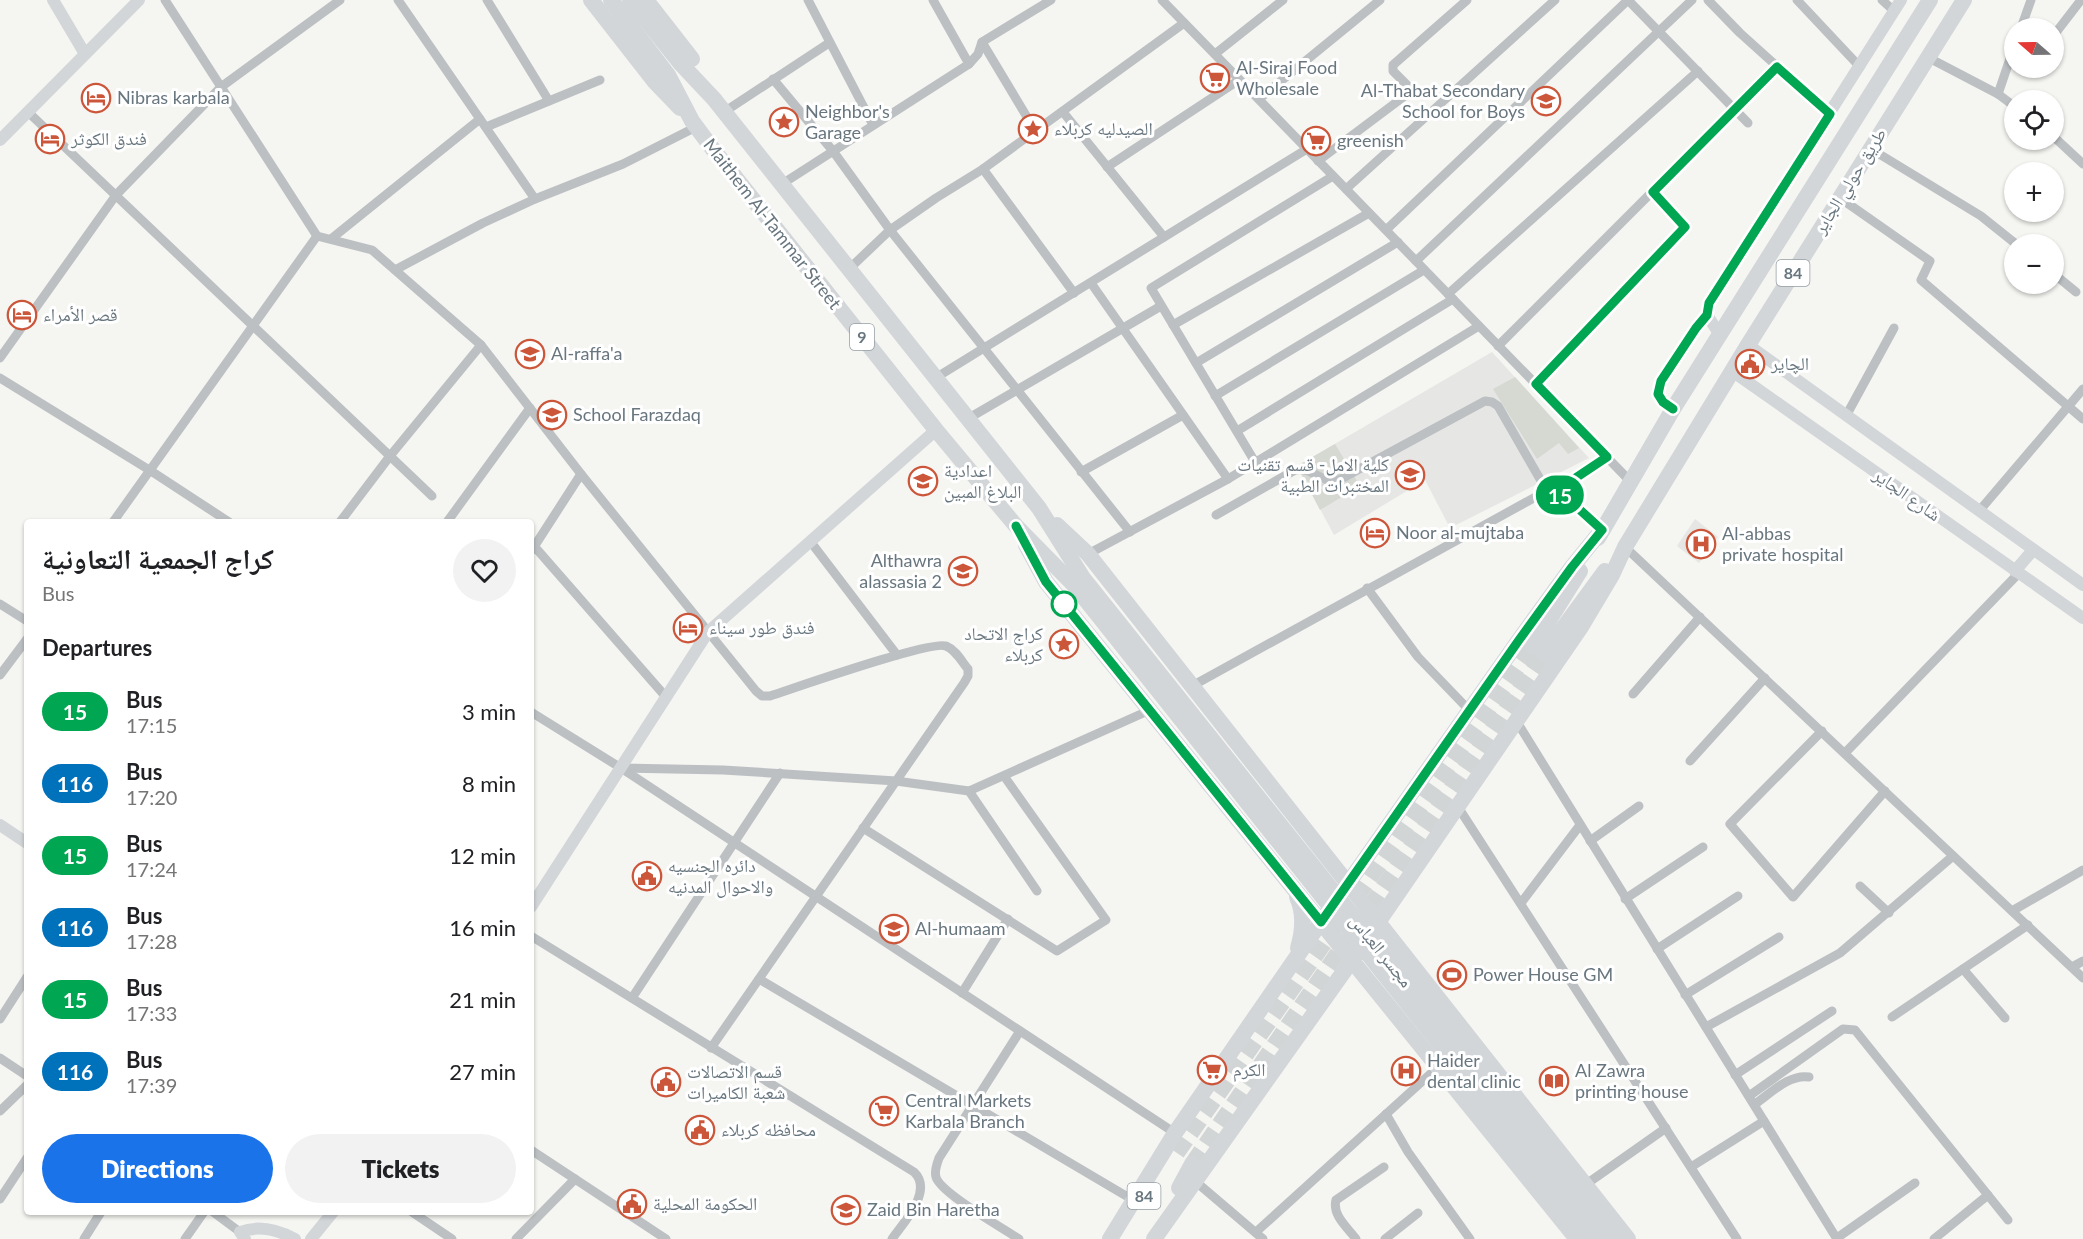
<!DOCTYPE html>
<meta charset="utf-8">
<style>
body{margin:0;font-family:Lato,"Noto Naskh Arabic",sans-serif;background:#f2f2f2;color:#202124;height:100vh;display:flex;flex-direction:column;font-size:22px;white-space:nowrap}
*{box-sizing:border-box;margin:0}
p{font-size:20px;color:#757577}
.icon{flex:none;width:33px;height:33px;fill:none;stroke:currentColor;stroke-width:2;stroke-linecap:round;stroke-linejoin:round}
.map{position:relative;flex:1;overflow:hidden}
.panel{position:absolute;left:24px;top:519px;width:510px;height:696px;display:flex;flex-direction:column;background:#fff;border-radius:6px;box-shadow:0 2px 4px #0004}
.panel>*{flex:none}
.badge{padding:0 12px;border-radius:20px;font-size:21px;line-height:39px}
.needle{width:39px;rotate:290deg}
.tools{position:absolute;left:2004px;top:18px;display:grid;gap:12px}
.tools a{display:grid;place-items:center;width:60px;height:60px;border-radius:50%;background:#fff;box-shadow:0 2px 4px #0004;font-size:30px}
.map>.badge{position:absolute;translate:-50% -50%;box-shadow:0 0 0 3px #fff}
h2{padding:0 18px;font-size:22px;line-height:54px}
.round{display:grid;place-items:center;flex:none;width:63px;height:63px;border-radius:32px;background:#f2f2f2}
.headline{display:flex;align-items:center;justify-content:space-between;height:102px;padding:0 18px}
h1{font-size:28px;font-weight:800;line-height:45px}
.primary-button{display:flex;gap:12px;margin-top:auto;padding:12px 18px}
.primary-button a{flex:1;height:69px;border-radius:36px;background:#1a73e8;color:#fff;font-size:24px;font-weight:800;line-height:69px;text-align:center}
.primary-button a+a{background:#f2f2f2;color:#202124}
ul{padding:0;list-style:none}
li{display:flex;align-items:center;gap:18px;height:72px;padding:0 18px}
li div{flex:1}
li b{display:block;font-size:22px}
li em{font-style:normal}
li .badge{min-width:66px;font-weight:700;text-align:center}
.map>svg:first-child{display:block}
.built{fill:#e6e6e5}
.green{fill:#d5d9d2}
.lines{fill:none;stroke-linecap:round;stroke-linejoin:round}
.highway-tunnel{stroke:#d2d5d5;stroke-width:16;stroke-dasharray:16 8;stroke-linecap:butt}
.street{stroke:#bcc0c3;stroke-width:9}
.secondary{stroke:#d2d6d9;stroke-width:12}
.highway{stroke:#d2d6d9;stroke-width:16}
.line-casing{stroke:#fff;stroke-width:14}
.line{stroke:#00a651;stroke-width:9}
.stop-dot{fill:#fff;stroke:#00a651;stroke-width:3}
.labels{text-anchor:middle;stroke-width:6;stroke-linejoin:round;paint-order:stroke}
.shield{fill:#fff;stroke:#959fa5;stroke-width:1.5}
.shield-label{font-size:16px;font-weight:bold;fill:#68767f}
.poi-label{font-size:18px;fill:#68767f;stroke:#fff;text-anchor:start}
.street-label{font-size:18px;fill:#68767f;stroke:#fff}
</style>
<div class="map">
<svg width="2083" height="1239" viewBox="0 0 2083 1239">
<rect width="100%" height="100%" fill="#f5f5f2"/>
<!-- built -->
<g class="built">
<path d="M1492,352L1589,458L1450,528L1425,480L1334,535L1297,466Z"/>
<path d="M1695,519L1718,537L1699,563L1677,546Z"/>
</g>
<!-- green -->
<g class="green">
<path d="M1515,377L1579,448L1568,454L1559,443L1537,459L1493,389Z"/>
<path d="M1335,444L1360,486L1320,510L1297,466Z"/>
</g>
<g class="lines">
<!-- highway-tunnel -->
<g class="highway-tunnel">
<path d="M1177,1153L1533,646"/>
<path d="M1192,1164L1544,654"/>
</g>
<!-- street -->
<g class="street">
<path d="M165,0L317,236L372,250L481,345L581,474L756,691L762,696H770C795,688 931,640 946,646C956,650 962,662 968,669V676L964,683L711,1048"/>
<path d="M398,0L535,199"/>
<path d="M487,0L549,101"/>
<path d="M808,0L873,125"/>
<path d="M933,0L969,64"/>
<path d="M1162,0L1630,481"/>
<path d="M1708,0L1740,33L1830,114"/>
<path d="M1797,0L1860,67"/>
<path d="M1882,0L1894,11"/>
<path d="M2021,28L2031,0"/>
<path d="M2054,35L2081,0"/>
<path d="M982,42L1036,132"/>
<path d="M1215,54L1283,0"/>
<path d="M1929,58L1998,94L2014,106"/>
<path d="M773,79L833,151L890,230L1130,532"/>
<path d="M1998,94L2014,47"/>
<path d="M1259,99L1380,0"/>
<path d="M28,112L432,496"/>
<path d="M724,112L829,43"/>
<path d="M1063,112L1164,237"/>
<path d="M486,127L600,80"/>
<path d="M2054,137L2083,164"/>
<path d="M1871,149L1981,216L2016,244"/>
<path d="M1318,161L1406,95L1409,90L1407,85L1393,71V65L1467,0"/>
<path d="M1107,167L1239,80"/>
<path d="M983,169L1074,293"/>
<path d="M782,184L969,64L978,54L982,42L1051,0"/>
<path d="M1346,189L1555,0"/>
<path d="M1840,198L1930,261L1921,280L2083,419"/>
<path d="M1386,230L1628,0L1748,123"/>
<path d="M331,239L480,119"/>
<path d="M1416,261L1692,0"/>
<path d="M849,269L890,230L936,198L983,169L1184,23"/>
<path d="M395,270L483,223L535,199L623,164L696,127"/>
<path d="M2054,274L2076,292"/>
<path d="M1091,283L1228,479"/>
<path d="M1448,294L1698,71"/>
<path d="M1173,325L1369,213"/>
<path d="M1498,346L1777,67"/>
<path d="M0,358L116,195L221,87L340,0"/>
<path d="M1196,363L1398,242"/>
<path d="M937,377L1307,149"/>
<path d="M0,378L151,471L229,522"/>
<path d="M1536,384L1685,227L1653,192"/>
<path d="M1215,396L1424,270"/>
<path d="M1673,409L1659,397L1657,390L1661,381L1696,328L1707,315"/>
<path d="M1846,416L1894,328"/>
<path d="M969,418L1161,306"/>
<path d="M1237,431L1453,299"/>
<path d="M1255,462L1151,288L1333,176"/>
<path d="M1081,472L1183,415"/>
<path d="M1553,493L1607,457"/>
<path d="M1980,510L2083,389"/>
<path d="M1216,515L1295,470C1309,467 1316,477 1328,480C1332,481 1335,480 1339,480L1485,401L1492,402L1498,406L1548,493"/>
<path d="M113,522L317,236"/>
<path d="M340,522L390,456L481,345"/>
<path d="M447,522L530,408"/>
<path d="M810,541L897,655"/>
<path d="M534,546L666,697"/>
<path d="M1625,547L2083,978"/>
<path d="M532,550L581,474"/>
<path d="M1088,554L1228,479L1479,326"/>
<path d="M1367,588L1418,657L1469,710"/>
<path d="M0,604L27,621"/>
<path d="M0,675L27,639"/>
<path d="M1192,686L1541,494C1567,490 1585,514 1602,530"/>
<path d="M1633,694L1700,617"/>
<path d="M531,712L621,768L1175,1133"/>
<path d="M1517,722L1837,1239"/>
<path d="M1822,731L1730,824L1793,897L1885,791"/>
<path d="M1845,753L2018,574"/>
<path d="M1690,761L1765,678"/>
<path d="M621,768L723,770L896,781L969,791L1150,710"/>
<path d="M969,791L1037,891"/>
<path d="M1458,807L1737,1239"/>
<path d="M863,828L1057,951L1106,920L1004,776"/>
<path d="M1590,841L1639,806"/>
<path d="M1860,886L1889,913"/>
<path d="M1625,899L1703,847"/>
<path d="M1521,903L1580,825"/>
<path d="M2012,911L2083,870"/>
<path d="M531,936L914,1172C934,1191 903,1223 892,1239"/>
<path d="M1657,949L1738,896"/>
<path d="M2072,967L2083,961"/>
<path d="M1963,969L2005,1018"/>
<path d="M759,979L1133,1200"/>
<path d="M962,993L1008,919"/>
<path d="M1685,995L1779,937"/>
<path d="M632,998L780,773"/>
<path d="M1892,1017L2028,925"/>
<path d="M0,1019L27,977"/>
<path d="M1706,1027L1840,953L1953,856"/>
<path d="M0,1058L27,1076"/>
<path d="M1735,1075L1832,1011"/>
<path d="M1749,1096L1843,1029L1855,1030L2008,1220"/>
<path d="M1755,1104C1771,1093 1789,1074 1809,1077"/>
<path d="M0,1111L27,1085"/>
<path d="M1386,1114L1408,1152L1470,1239"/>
<path d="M531,1150L666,1239"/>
<path d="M1691,1167L1764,1121"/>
<path d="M1195,1181L1263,1239"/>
<path d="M1585,1185L1666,1128"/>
<path d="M0,1199L27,1158"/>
<path d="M213,1212L240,1232"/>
<path d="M412,1212L452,1239"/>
<path d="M1256,1232L1438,1067"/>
<path d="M1837,1238L1915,1183"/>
<path d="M84,1239L101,1212"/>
<path d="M185,1239L204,1212"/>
<path d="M516,1239L575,1179"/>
<path d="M1019,1239C1003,1228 940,1193 936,1177C934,1171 937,1164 939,1158L1020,1031"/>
<path d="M1356,1239C1347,1227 1332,1215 1336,1200L1384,1167"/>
<path d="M1385,1239L1418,1213"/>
<path d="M1934,1239L1988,1195"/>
</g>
<!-- secondary -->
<g class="secondary">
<path d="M53,0L85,54"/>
<path d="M0,140L139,0"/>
<path d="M1720,335L1707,315L1709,303L1901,0"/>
<path d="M1748,345L2083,585"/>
<path d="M1732,371L2083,618"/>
<path d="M2015,571L2033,550"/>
<path d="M0,825L27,843"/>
<path d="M531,907L708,632L936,430"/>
<path d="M245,1239L240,1232C258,1225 278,1230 295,1239"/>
<path d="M311,1239L333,1212"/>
</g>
<!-- highway -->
<g class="highway">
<path d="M591,0L655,82L680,108"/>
<path d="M611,0L668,75L692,121L712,148L936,430L1016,526L1074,585L1595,1239"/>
<path d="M630,0L681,64L714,99L1039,508L1083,578L1611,1239"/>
<path d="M646,0L692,59"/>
<path d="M1057,525L1088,554L1628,1239"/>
<path d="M1598,538L1673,409L1930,0"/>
<path d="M1026,545L1046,582L1577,1239"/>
<path d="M1533,646L1580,571"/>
<path d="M1544,654L1605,571"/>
<path d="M1342,892L1519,640L1572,567L1602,530"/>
<path d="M1297,897C1305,914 1303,931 1298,948"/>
<path d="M1179,1188L1192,1164"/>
<path d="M1110,1239L1175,1133L1327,913"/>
<path d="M1154,1239L1352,960L1581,627L1612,575L1625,547L1748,345L1964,0"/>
</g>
</g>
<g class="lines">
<!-- line casing -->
<g class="line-casing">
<path id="line" d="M1016,526L1046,582L1321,922L1519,640L1572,567L1602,530L1568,499L1553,493L1607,457L1536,384L1685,227L1653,192L1777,67L1830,114L1709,303L1707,315L1696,328L1661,381L1658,394L1663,402L1673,409"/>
</g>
<!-- line -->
<use href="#line" class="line"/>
</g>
<!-- icons -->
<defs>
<g id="supermarket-ring" transform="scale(1.5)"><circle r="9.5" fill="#fff" stroke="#cc563a" stroke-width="1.5"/><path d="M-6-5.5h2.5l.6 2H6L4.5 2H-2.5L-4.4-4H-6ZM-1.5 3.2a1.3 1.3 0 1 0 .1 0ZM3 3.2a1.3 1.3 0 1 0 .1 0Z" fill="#cc563a"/></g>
<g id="hotel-ring" transform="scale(1.5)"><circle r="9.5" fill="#fff" stroke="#cc563a" stroke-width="1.5"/><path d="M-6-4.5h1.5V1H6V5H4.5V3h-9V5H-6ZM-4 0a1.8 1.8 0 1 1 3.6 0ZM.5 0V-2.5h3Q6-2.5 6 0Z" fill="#cc563a"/></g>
<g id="school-ring" transform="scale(1.5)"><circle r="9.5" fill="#fff" stroke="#cc563a" stroke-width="1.5"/><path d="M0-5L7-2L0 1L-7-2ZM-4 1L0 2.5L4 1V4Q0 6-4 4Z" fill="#cc563a"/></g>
<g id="sight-ring" transform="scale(1.5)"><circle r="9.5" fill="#fff" stroke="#cc563a" stroke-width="1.5"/><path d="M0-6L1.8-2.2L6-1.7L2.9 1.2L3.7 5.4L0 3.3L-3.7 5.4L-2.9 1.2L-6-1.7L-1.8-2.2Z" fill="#cc563a"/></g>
<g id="civic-ring" transform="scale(1.5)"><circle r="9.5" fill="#fff" stroke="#cc563a" stroke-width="1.5"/><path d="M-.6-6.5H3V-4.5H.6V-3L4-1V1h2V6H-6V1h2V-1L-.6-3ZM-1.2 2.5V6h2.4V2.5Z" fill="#cc563a"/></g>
<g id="university-ring" transform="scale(1.5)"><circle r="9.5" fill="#fff" stroke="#cc563a" stroke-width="1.5"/><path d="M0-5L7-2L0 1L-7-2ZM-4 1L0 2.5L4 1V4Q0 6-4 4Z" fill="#cc563a"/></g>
<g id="hospital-ring" transform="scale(1.5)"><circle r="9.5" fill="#fff" stroke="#cc563a" stroke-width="1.5"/><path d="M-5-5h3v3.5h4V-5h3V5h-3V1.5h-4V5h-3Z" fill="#cc563a"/></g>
<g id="stadium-ring" transform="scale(1.5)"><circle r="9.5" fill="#fff" stroke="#cc563a" stroke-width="1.5"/><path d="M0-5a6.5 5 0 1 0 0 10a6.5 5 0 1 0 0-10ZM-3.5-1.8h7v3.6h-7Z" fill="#cc563a"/></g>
<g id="library-ring" transform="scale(1.5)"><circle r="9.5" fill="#fff" stroke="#cc563a" stroke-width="1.5"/><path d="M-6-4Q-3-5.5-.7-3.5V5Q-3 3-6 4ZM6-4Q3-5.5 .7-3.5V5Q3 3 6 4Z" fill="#cc563a"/></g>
</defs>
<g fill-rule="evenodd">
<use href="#supermarket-ring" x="1215" y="78"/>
<use href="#hotel-ring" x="96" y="98"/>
<use href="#school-ring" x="1546" y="101"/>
<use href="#sight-ring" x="784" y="122"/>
<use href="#sight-ring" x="1033" y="129"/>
<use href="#hotel-ring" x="50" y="139"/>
<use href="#supermarket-ring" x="1316" y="141"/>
<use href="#hotel-ring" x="22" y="315"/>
<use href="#school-ring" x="530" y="354"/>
<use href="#civic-ring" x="1750" y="364"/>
<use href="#school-ring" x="552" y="415"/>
<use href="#university-ring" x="1410" y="475"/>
<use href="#school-ring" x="923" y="481"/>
<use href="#hotel-ring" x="1375" y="533"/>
<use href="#hospital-ring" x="1701" y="544"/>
<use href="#school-ring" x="963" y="571"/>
<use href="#hotel-ring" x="688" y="628"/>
<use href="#sight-ring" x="1064" y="644"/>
<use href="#civic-ring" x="647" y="876"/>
<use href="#school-ring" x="894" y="929"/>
<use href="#stadium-ring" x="1452" y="975"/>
<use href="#supermarket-ring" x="1212" y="1070"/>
<use href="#hospital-ring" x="1406" y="1071"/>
<use href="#library-ring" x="1554" y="1081"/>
<use href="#civic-ring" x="666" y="1082"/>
<use href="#supermarket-ring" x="884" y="1111"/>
<use href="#civic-ring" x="700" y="1130"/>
<use href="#civic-ring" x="632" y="1204"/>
<use href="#school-ring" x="846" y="1210"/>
</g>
<!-- markers -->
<circle class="stop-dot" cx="1064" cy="604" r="12"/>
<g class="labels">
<!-- shield labels -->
<g class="shield">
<rect x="1776.5" y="260" width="33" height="26" rx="4.5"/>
<rect x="850" y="324" width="24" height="26" rx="4.5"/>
<rect x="1127.5" y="1183" width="33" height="26" rx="4.5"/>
</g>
<g class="shield-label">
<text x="1793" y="279">84</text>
<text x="862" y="343">9</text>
<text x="1144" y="1202">84</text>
</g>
<!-- poi labels -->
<g class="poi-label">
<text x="1236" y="74">Al-Siraj Food<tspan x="1236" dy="21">Wholesale</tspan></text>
<text x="1525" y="97" text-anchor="end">Al-Thabat Secondary<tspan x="1525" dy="21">School for Boys</tspan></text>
<text x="117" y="104">Nibras karbala</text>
<text x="805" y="118">Neighbor's<tspan x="805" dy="21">Garage</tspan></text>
<text x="1054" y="135">الصيدليه كربلاء</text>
<text x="71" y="145">فندق الكوثر</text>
<text x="1337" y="147">greenish</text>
<text x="43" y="321">قصر الأمراء</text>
<text x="551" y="360">Al-raffa'a</text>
<text x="1771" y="370">الچاير</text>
<text x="573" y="421">School Farazdaq</text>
<text x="1389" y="471" text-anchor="end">كلية الامل- قسم تقنيات<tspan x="1389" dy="21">المختبرات الطبية</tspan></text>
<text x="944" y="477">اعدادية<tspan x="944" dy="21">البلاغ المبين</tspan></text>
<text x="1396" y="539">Noor al-mujtaba</text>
<text x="1722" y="540">Al-abbas<tspan x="1722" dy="21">private hospital</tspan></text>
<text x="942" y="567" text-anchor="end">Althawra<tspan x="942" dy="21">alassasia 2</tspan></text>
<text x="709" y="634">فندق طور سيناء</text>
<text x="1043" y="640" text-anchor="end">كراج الاتحاد<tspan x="1043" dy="21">كربلاء</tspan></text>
<text x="668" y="872">دائره الجنسيه<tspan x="668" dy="21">والاحوال المدنيه</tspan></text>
<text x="915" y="935">Al-humaam</text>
<text x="1473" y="981">Power House GM</text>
<text x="1427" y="1067">Haider<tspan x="1427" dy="21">dental clinic</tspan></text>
<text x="1233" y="1076">الكرم</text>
<text x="1575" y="1077">Al Zawra<tspan x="1575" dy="21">printing house</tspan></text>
<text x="687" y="1078">قسم الاتصالات<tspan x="687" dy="21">شعبة الكاميرات</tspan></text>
<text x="905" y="1107">Central Markets<tspan x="905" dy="21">Karbala Branch</tspan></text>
<text x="721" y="1136">محافظه كربلاء</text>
<text x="653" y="1210">الحكومة المحلية</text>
<text x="867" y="1216">Zaid Bin Haretha</text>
</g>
<!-- street labels -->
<g class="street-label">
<text transform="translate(1850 181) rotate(-58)" y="6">طريق حولي الجاير</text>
<text transform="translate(772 224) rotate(52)" y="6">Maithem Al-Tammar Street</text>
<text transform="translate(1907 495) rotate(35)" y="6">شارع الجاير</text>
<text transform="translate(1381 951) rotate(51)" y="6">مجسر العباس</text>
</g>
</g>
</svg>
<div class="tools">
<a><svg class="needle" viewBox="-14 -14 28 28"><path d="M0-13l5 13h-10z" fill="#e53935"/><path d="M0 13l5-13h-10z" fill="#757577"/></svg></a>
<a><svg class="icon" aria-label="locate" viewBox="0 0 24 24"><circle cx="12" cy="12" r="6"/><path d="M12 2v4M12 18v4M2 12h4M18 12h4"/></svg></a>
<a>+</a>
<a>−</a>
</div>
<b class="badge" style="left:1560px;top:495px;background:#00a651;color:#fff">15</b>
<section class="panel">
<div class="headline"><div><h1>كراج الجمعية التعاونية</h1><p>Bus</p></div><a class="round"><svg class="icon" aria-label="heart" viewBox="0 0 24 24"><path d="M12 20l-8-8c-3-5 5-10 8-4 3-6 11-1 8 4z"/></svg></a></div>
<h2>Departures</h2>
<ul>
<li><span class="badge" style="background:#00a651;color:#fff">15</span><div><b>Bus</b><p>17:15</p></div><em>3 min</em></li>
<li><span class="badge" style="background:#0072bc;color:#fff">116</span><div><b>Bus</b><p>17:20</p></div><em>8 min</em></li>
<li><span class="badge" style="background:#00a651;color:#fff">15</span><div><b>Bus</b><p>17:24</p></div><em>12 min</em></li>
<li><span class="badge" style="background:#0072bc;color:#fff">116</span><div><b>Bus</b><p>17:28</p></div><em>16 min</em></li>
<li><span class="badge" style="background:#00a651;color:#fff">15</span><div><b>Bus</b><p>17:33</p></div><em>21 min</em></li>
<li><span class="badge" style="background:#0072bc;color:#fff">116</span><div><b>Bus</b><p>17:39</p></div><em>27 min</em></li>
</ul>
<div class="primary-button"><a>Directions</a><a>Tickets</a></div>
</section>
</div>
